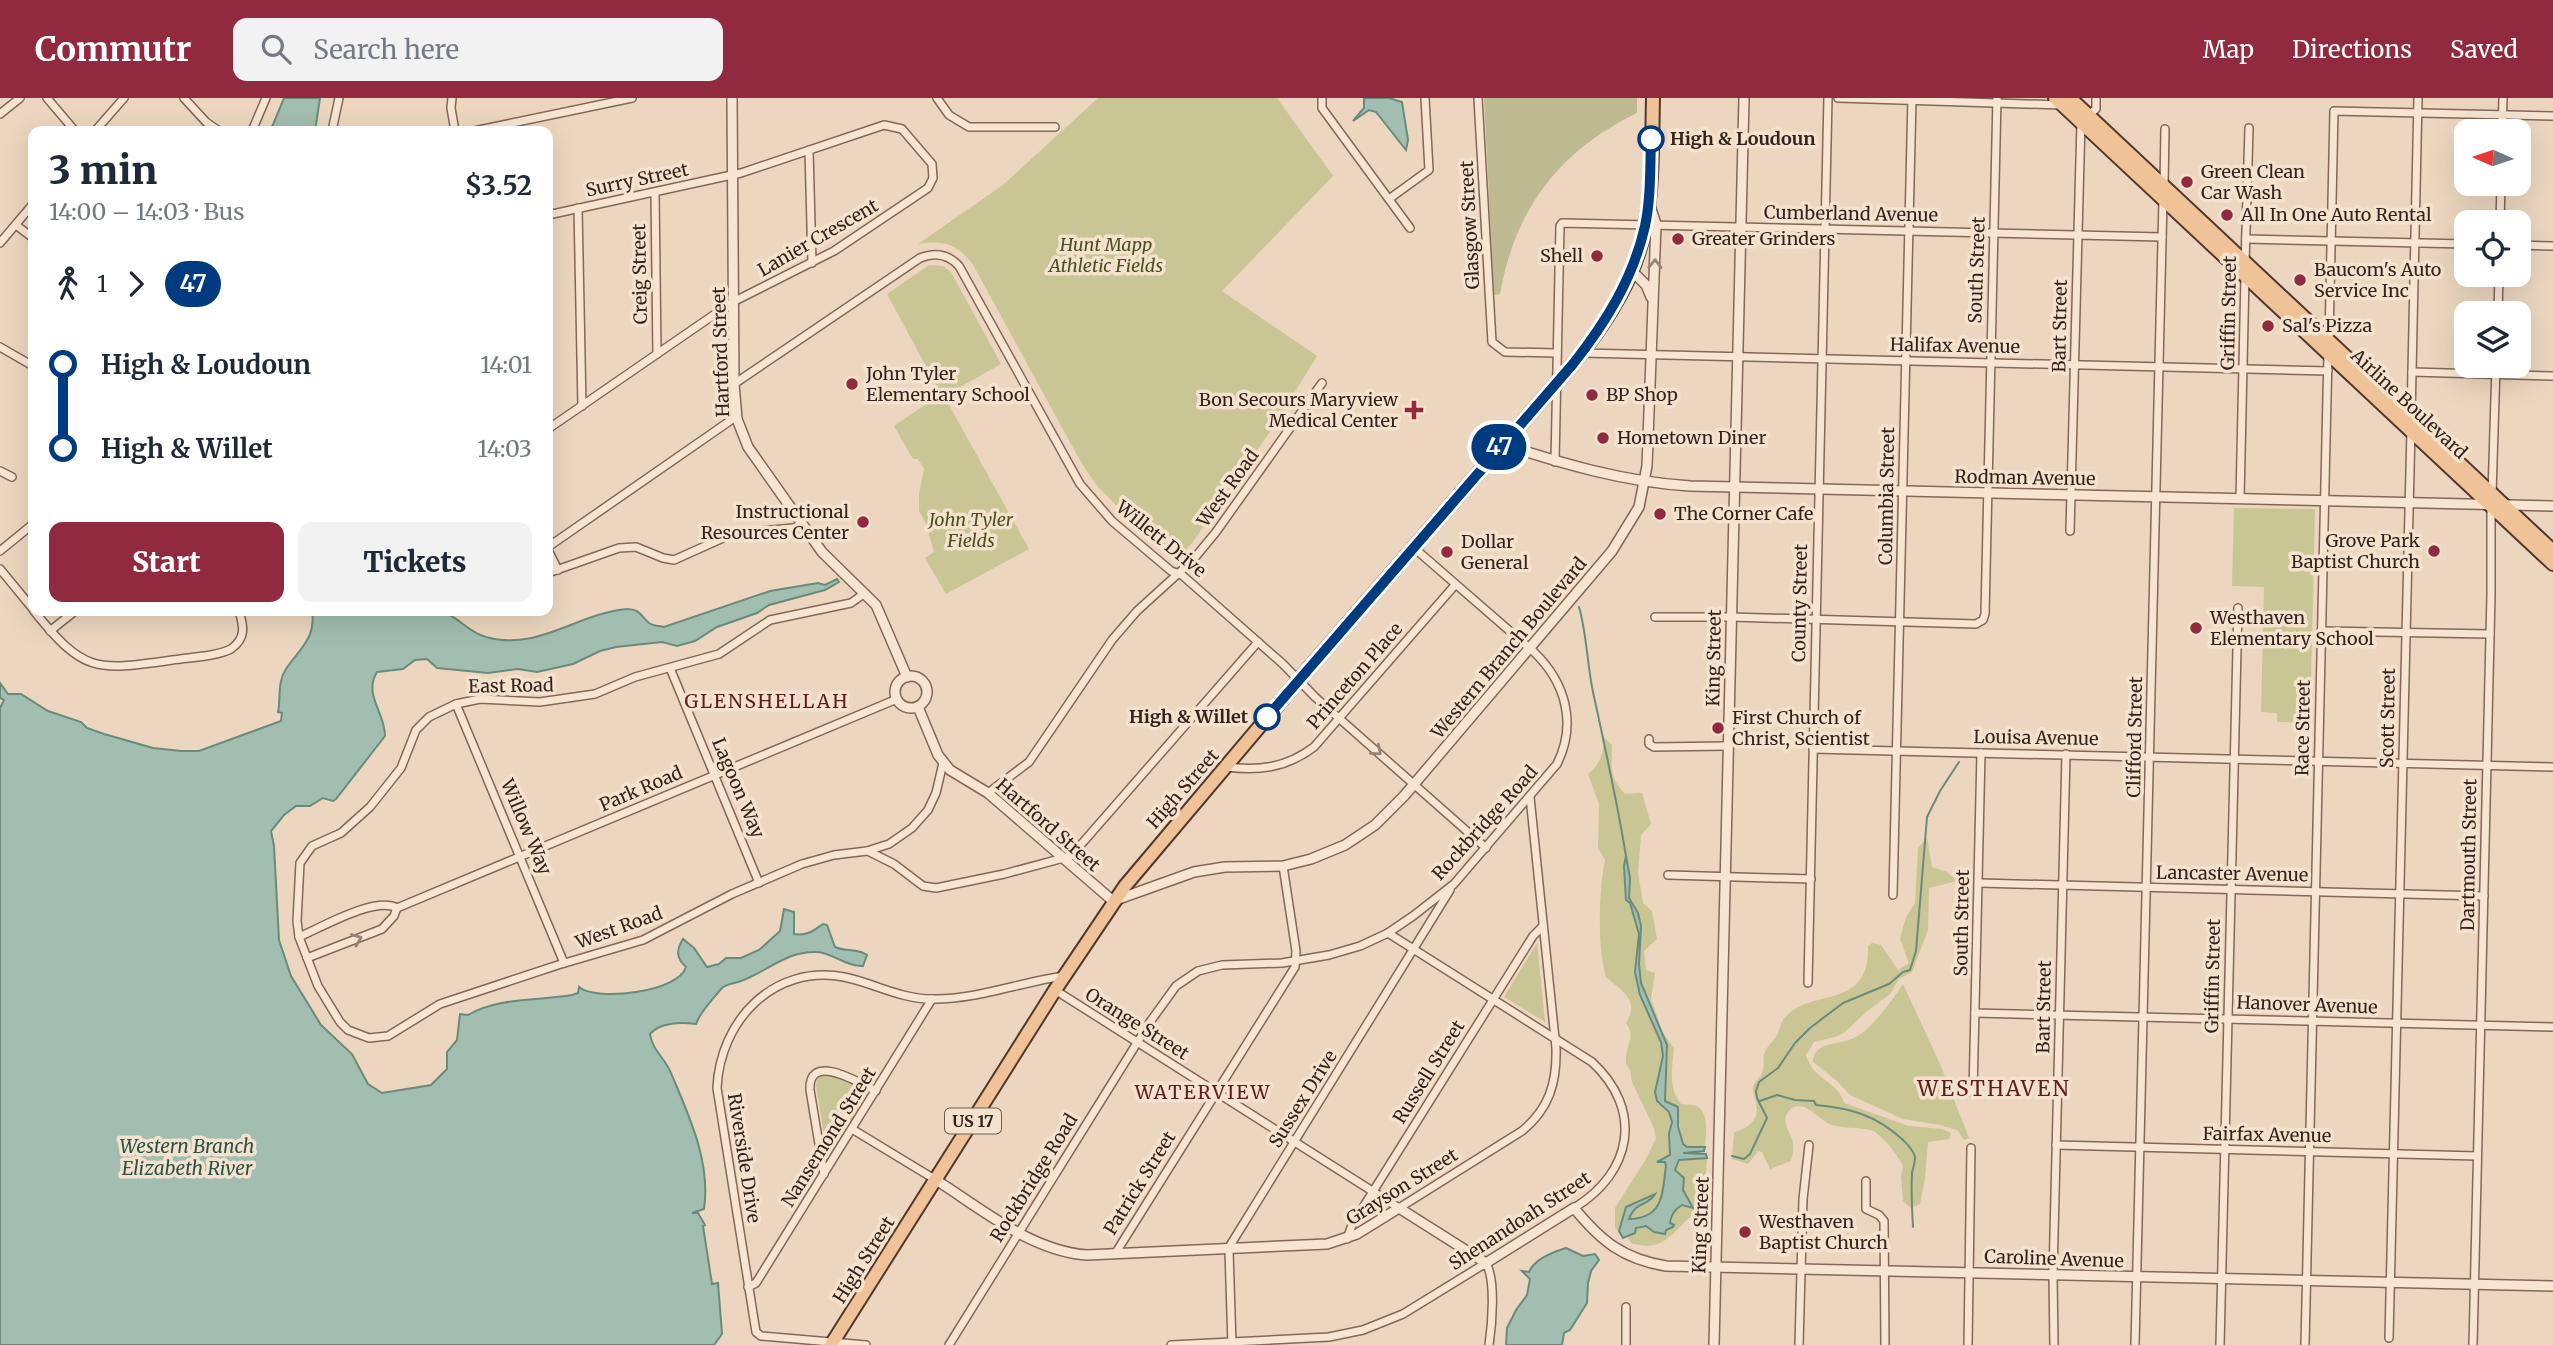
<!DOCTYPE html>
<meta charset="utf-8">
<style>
body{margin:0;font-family:Merriweather,serif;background:#f2f2f3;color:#1f2937;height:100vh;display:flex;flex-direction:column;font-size:26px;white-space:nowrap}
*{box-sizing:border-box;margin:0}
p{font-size:23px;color:#747a83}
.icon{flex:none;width:38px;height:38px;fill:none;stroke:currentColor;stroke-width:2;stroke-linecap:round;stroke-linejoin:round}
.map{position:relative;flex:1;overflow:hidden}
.side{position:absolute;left:28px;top:28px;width:525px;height:490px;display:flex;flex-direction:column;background:#fff;border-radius:14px;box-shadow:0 7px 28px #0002}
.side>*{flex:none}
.badge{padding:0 14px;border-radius:23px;font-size:24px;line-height:46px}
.needle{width:46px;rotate:273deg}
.tools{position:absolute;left:2454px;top:21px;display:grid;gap:14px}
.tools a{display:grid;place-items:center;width:77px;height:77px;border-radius:14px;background:#fff;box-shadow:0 7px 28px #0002;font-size:35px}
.map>.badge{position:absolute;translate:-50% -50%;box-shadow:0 0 0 4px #fff}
.legs{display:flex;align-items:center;gap:10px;height:77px;padding:0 21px;font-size:23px}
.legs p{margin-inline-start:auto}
.head{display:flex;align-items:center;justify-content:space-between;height:119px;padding:0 21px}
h1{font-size:38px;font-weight:800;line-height:52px}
.cta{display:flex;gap:14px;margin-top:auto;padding:14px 21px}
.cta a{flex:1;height:80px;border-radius:14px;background:#912a3f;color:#fff;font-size:28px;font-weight:800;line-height:80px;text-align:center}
.cta a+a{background:#f2f2f3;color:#1f2937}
ul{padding:0 21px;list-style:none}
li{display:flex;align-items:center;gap:24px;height:84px;font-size:26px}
li i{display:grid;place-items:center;width:10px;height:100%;margin:0 9px;background:currentColor}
li i::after{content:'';width:18px;height:18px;margin:-9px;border:5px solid;border-radius:50%;background:#fff}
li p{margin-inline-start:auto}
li:first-child i{background:linear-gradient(#0000 50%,currentColor 0)}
li:last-child i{background:linear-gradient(currentColor 50%,#0000 0)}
header{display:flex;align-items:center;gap:42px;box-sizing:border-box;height:98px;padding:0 35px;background:#912a3f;color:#fff}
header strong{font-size:33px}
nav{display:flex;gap:38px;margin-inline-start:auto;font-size:24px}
.search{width:490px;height:63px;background:#f2f2f3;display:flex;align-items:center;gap:18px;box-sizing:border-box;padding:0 24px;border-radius:14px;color:#747a83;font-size:26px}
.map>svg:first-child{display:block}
.green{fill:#c9c594}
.cemetery{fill:#bebb93}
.water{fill:#a2beb0;stroke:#6a8b7c;stroke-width:2}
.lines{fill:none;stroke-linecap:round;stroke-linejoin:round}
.stream{stroke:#6a8b7c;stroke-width:2}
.minor-casing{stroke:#846758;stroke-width:10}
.tertiary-casing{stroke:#846758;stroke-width:12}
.primary-casing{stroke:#51372c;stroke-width:16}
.minor{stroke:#f7e5d2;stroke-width:7}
.tertiary{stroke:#f7e5d2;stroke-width:9}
.primary{stroke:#efc397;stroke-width:12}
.oneway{stroke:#968477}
.line-1-casing{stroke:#fff;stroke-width:16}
.line-1{stroke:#003b80;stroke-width:10}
.stop-1-dot{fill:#fff;stroke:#003b80;stroke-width:3.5}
.poi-dot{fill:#912a3f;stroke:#f4e2ce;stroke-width:2.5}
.labels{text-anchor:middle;stroke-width:7;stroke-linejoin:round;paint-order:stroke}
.shield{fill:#f4e2ce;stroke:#6e5c51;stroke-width:2}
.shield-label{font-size:16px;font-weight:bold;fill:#34231c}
.stop-label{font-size:18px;font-weight:bold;fill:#34231c;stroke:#f4e2ce;text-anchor:start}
.poi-label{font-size:18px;fill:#34231c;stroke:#f4e2ce;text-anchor:start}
.street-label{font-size:18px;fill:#34231c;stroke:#f4e2ce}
.park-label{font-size:18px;font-style:italic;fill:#4d5023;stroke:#f4e2ce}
.neighbourhood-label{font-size:19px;letter-spacing:2px;fill:#5f1e1d;stroke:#f4e2ce}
.water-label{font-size:19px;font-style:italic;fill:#2c5349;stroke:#f4e2ce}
.quarter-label{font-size:21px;letter-spacing:2px;fill:#5f1e1d;stroke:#f4e2ce}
</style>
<header>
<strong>Commutr</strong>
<div class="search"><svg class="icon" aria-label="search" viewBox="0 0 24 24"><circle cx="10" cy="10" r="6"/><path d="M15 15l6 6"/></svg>Search here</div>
<nav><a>Map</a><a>Directions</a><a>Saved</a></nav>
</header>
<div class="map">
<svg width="2553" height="1247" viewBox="0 0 2553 1247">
<rect width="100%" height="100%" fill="#ecd6bf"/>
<!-- green -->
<g class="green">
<path d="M1098,0H1277L1333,78L1222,193L1317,258L1272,331L1192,445L1178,460L1117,408L1098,389L1082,366L972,165C956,145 943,142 918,146L1003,87Z"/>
<path d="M929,167L943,168L951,174L1001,266L944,298L1029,451L946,496L925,460L934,454L926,426L919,413V396L924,371L918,361H913L894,328L941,296L887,196Z"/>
<path d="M2234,410L2315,411L2310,625L2277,624V615L2261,614L2264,489L2232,488Z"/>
<path d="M1604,640L1612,647C1611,670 1609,679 1625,696L1642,695L1651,726L1641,737L1638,775L1643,805L1652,813L1657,841L1644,853L1646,872L1655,875L1651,901L1662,933L1674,951C1672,970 1668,990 1681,1006C1686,1007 1694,1006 1698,1009C1709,1016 1706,1038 1705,1049H1687L1683,1046C1681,1039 1678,1012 1675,1009C1672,1006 1668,1005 1665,1003L1667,947L1641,885L1639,866L1641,828L1638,815L1629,800L1630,780L1626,759L1624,768L1626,802L1630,805L1639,836L1635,874L1640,898L1661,944L1663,958L1657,979L1662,1009C1674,1018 1670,1025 1669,1037C1669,1044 1670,1051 1670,1057L1659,1064H1665L1666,1068C1662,1099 1665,1116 1628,1121L1634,1110L1652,1102L1626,1109L1619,1133L1615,1130V1110L1646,1061L1656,1040L1654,1030L1632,984L1630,972L1626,966C1624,949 1637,939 1626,925C1641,903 1621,892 1606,879C1597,850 1599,791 1605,762L1598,750L1599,706L1588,676C1601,666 1603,655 1604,640Z"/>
<path d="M1927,740L1932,769L1947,774L1957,783L1929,790L1928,832L1912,874L1899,881L1890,896L1866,914L1845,934L1838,938L1814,944L1806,957C1814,984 1837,981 1844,1005L1909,1028L1942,1031L1951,1035L1949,1041L1928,1044L1925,1081L1920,1106L1911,1110L1903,1103L1901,1079L1903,1068C1896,1055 1887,1043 1875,1034C1865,1028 1841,1032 1827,1025C1817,1019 1802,1000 1790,1012C1778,1024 1793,1035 1793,1047C1794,1052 1792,1058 1791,1063L1770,1071L1762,1054L1758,1053L1748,1066L1732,1061L1734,1034C1749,1031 1760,1021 1756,1004C1755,998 1752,995 1753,989C1755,983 1760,980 1762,975C1765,969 1762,960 1765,954C1767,948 1774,943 1777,937C1780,932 1780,926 1783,922C1808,888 1870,915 1868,848L1872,845L1881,847L1898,872L1909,865L1900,841L1906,819L1915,805L1918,750Z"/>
<path d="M1537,845L1545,924L1504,899Z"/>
<path d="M1903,886L1940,966L1969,1040L1964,1042L1957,1032L1940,1027L1903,1021L1850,997L1837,983L1813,964C1814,942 1840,948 1856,939C1873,930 1892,902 1903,886Z"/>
<path d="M822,976H829L870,994L831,1056L827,1055L816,987L817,981Z"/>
<path d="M1707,1060L1704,1101L1700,1112C1675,1126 1669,1157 1631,1145L1627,1138L1632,1137L1635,1130L1646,1128L1666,1132L1670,1129C1669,1119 1674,1112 1682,1107L1693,1110L1683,1092L1684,1079L1675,1072L1679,1062Z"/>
</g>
<!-- cemetery -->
<path class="cemetery" d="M1484,0H1637V15C1559,53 1515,111 1500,196L1494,197Z"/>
<!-- water -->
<g class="water">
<path d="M284,0H320L315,33H272V29Z"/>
<path d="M1364,0H1389L1402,4L1408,42L1406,52L1376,14L1369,12L1353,23L1364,10Z"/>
<path d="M837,481L839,484L825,492L769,507L757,515L717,529L695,543L677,548L662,544L616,549L600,553L573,566L537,574L518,571L488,575L437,570L427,561L415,562L403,571L377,574C363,597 385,614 385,638L336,701L333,703L323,700L310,708H296L284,717L271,733L274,748L279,842L291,878L321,927L352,956L368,986L382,995L431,987L447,971V954L457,942L460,916L468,917C498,899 538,903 572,897L578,895L579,889C596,904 679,894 686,869C676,860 676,852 683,841L694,850L707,869L719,866L726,860H741L759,852L780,833L784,811L794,814V836C807,838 813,833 823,826L827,827L835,849C845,854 857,850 867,857L863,868C847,869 833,855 817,854C788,852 766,874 741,883C734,886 726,885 721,891C712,902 700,914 696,926C682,924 660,924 650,936C652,952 665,960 671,975C689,1018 711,1064 704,1111L692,1115H698L705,1127L703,1128L712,1186L718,1185L722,1236L714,1247H0V610L4,602L0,600V585L8,596H21L48,613L81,624L87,630L104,636L153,650L181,653H199L281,623L282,615L278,614C281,601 277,584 286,571C300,550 316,541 312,513H441C461,520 467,534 486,539C537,554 578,515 627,511C640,511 641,518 649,525C653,528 659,528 664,529L770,493L818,485L825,487Z"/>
<path d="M1626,758L1630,780L1629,800L1638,815L1641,828L1639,866L1641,885L1667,947L1665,1003L1678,1009V1028L1683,1046L1687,1049H1705L1704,1053L1683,1055L1706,1056L1707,1060L1679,1062L1675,1072L1684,1080L1683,1092L1693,1110L1682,1107C1675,1111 1671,1117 1670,1125L1674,1127L1673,1129L1666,1132L1665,1136L1654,1134L1646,1128L1636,1130L1635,1135L1623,1140L1619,1133L1626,1109L1655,1096C1648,1109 1636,1102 1629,1121C1664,1120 1662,1096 1666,1068L1665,1064H1657L1670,1057L1669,1036L1672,1024L1669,1014L1657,1003L1655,994L1663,958L1661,944L1640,897L1635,874L1639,836L1630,805L1626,802L1624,768Z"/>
<path d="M1566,1150L1583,1158L1595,1156L1599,1162L1591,1173L1588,1185L1587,1205L1570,1232L1564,1235L1562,1247H1506L1507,1230L1516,1212L1527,1197L1530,1181L1522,1173L1529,1174C1534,1161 1553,1154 1566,1150Z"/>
</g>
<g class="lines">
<!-- stream -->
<g class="stream">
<path d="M1579,509C1587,537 1587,566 1593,594C1605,649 1617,703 1626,758"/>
<path d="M1760,1003L1777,997L1795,1002L1814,1003L1816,1007C1850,1010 1876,1017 1903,1042C1908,1047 1913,1051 1915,1059C1915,1065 1913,1070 1912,1075C1911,1093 1912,1112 1913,1129"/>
<path d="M1732,1058L1744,1061L1750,1056L1767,1020L1757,1000L1756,993L1759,984L1778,970L1795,945L1810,930L1843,905L1889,886L1903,874L1910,872L1916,853L1927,719L1940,693L1959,664"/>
</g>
<!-- minor casing -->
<g class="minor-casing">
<g id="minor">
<path d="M47,0L75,33"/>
<path d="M184,0L206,24L219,33"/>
<path d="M452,0L451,10L455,33"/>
<path d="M937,0L949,17L969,29H1055"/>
<path d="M1322,0V10L1410,130"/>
<path d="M1478,0L1492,244L1505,254L1557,255"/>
<path d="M1838,0L2061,7"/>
<path d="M0,16L20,0"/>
<path d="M2087,18L2096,11V0"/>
<path d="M95,33L124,0"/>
<path d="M252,33L266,0"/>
<path d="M332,33L339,0"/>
<path d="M474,33L632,0"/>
<path d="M2502,33L2503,0"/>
<path d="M809,52L812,165"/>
<path d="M2164,87L2165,31"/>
<path d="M655,95L657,256"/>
<path d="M1389,101L1429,72L1425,0"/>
<path d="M578,110L582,308"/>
<path d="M548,117L741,75L884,27L902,31L932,66L933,80L928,90L834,153L731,205L548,331"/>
<path d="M2500,124L2501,86"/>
<path d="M16,127L33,140"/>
<path d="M2246,141L2466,146"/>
<path d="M0,145L33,106"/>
<path d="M2518,147L2553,148"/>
<path d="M2245,166L2249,30"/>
<path d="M2498,215L2499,177"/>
<path d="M2329,241L2334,13L2553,18"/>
<path d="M0,249L33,268"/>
<path d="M1583,255L2328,273"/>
<path d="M2412,274L2553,278"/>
<path d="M734,286L920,160C935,154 948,156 959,168L1080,386L1112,423L1171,473L1182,477L1283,566L1315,599L1486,750"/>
<path d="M2411,319L2418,0"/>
<path d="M1555,364L1560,128L1562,125L2162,139"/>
<path d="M0,373L12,379"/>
<path d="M2492,396L2496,268"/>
<path d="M2240,401L2245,178"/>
<path d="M2070,433L2081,24"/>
<path d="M548,449L737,318"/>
<path d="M548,452L558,472"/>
<path d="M0,453L33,426"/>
<path d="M0,471L33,511"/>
<path d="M548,475L619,450L636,449L663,460L674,462L732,436L803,429"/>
<path d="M865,495L851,505L770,522L719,556L635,579L595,596L540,604L480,601L456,606L429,619L416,632L401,670L370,709L341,735L312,748L300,765L297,823L299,839L318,888L340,924L348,932L369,940L388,938L440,906L558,867L643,842L732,796L802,766L834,757L867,753L889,746L912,730L928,712L936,695L943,665"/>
<path d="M34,513C84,575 95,573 172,562C191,559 214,559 231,551C246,540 244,529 239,513"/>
<path d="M1655,519H1731L1976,526L1983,522L1985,516L1997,0"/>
<path d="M50,533L75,513"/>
<path d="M2321,533L2490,536"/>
<path d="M670,570L759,785"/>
<path d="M456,606L564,865"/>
<path d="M1649,641V646L1654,649L1728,648"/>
<path d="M1813,651L2553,669"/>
<path d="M1226,669C1259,673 1286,670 1314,649L1455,487"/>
<path d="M988,695L1029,664L1112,542L1137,513L1192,463L1216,434L1322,285"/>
<path d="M868,753L894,766L923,788L936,790L1004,776L1071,758L1258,544"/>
<path d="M1668,777L1811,781"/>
<path d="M1979,785L2484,798"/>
<path d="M1893,797L1912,0"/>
<path d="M1388,835L1592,964C1644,1012 1632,1075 1574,1110"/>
<path d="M299,839C322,829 375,798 397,810L897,601"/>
<path d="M307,860L382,831L394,818L397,810"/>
<path d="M1808,885L1828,0"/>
<path d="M1055,892L1399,1110L1522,1033C1549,1011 1557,985 1556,950L1530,699"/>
<path d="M1975,915L2553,929"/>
<path d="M1973,995L1981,655"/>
<path d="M852,1031L936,1082"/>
<path d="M2056,1047L2477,1058"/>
<path d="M824,1076L810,992C808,953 860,985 876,993"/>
<path d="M1866,1083V1111L1879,1117L1884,1123L1885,1247"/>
<path d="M1347,1141L1352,1127L1533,838L1543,828"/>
<path d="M1115,1156L1295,869L1296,853L1283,768"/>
<path d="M748,1189L756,1185L932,901"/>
<path d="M2389,1240L2411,331"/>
<path d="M866,1247L761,1238L756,1234L717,990C720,923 773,866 844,879C874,885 900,901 932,901C975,902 1021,884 1064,878"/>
<path d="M949,1247L1150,924L1176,888L1198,873L1222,867L1282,865L1329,857L1360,848L1388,835L1413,818L1454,786L1557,666C1577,626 1566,585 1534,554L1413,449"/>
<path d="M1171,1247L1329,1239L1363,1232L1403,1216L1486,1165C1496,1182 1492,1227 1489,1247"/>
<path d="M1232,1247L1229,1153L1231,1146L1450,792"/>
<path d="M1626,1247V1209"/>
<path d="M1799,1247L1803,1101L1809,1047"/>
<path d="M1968,1247L1971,1050"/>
<path d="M2054,1247L2053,1177L2066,656"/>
<path d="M2135,1247L2163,102"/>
<path d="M2220,1247L2238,510"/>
<path d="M2305,1247L2328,256"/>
<path d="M2473,1247L2491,497V408"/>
</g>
</g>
<!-- tertiary casing -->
<g class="tertiary-casing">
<g id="tertiary">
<path d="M732,0L734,286L737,321L748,349L822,454L876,507L907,579"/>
<path d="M1632,173L1646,187L1651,199"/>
<path d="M1502,346C1563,366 1625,384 1690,388L2553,408"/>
<circle cx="911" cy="594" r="16"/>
<path d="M918,609L938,657L950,672L988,695L1113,803L1194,774L1225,769L1283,768L1311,761L1345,747L1375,727L1404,698L1612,453L1639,409L1647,368L1656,126L1650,108"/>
<path d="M936,1082C982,1111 1031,1153 1087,1157L1327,1146L1357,1136L1399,1110L1486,1165L1574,1110C1601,1143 1623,1161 1666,1168L2553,1188"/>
<path d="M1714,1247L1744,0"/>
</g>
</g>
<!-- primary casing -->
<g class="primary-casing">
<g id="primary">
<path d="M2055,0L2553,466"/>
<path d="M2070,0L2553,453"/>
<path d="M831,1247L1055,892L1125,788L1298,583L1573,266C1607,224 1637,178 1646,124C1653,83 1652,41 1653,0"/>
</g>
</g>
<!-- minor -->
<use href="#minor" class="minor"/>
<!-- tertiary -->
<use href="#tertiary" class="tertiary"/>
<!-- primary -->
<use href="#primary" class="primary"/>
</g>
<!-- one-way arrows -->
<defs><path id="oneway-chevron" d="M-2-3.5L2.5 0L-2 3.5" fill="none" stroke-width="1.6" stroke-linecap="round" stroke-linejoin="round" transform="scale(1.75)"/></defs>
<g class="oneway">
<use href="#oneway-chevron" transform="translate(1655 166) rotate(-89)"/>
<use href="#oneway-chevron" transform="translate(1377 653) rotate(41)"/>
<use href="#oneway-chevron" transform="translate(357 841) rotate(-21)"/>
</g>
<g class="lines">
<!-- line-1 casing -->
<g class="line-1-casing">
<path id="line-1" d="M1267,619L1573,266C1606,224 1633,181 1645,128C1651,100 1650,70 1651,41"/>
</g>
<!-- line-1 -->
<use href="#line-1" class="line-1"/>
</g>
<!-- markers -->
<g class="stop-1-dot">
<circle cx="1651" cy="41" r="12"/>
<circle cx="1267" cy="619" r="12"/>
</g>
<g class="poi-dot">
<circle cx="2187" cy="84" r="7"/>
<circle cx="2227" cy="117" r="7"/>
<circle cx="1678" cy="141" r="7"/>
<circle cx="1597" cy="158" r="7"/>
<circle cx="2300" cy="182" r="7"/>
<circle cx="2268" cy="228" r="7"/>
<circle cx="852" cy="286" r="7"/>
<circle cx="1592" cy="297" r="7"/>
<path d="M1410.5 301.5h7v7h7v7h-7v7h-7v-7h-7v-7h7z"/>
<circle cx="1603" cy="340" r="7"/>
<circle cx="1660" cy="416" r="7"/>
<circle cx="863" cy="424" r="7"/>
<circle cx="2434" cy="453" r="7"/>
<circle cx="1447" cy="454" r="7"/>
<circle cx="2196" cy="530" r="7"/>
<circle cx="1718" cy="630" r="7"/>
<circle cx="1745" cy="1134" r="7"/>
</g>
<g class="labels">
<!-- shield labels -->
<rect class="shield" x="945" y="1010.5" width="56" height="25" rx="5"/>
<g class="shield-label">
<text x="973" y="1029">US 17</text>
</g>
<!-- stop labels -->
<g class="stop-label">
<text x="1670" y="47">High &amp; Loudoun</text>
<text x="1248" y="625" text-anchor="end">High &amp; Willet</text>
</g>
<!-- poi labels -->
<g class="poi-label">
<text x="2201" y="80">Green Clean<tspan x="2201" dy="21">Car Wash</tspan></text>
<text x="2241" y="123">All In One Auto Rental</text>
<text x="1692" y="147">Greater Grinders</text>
<text x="1583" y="164" text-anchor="end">Shell</text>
<text x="2314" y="178">Baucom's Auto<tspan x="2314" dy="21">Service Inc</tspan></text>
<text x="2282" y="234">Sal's Pizza</text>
<text x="866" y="282">John Tyler<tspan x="866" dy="21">Elementary School</tspan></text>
<text x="1606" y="303">BP Shop</text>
<text x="1398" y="308" text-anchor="end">Bon Secours Maryview<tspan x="1398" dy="21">Medical Center</tspan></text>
<text x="1617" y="346">Hometown Diner</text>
<text x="849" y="420" text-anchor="end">Instructional<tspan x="849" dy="21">Resources Center</tspan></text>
<text x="1674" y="422">The Corner Cafe</text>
<text x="2420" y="449" text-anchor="end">Grove Park<tspan x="2420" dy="21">Baptist Church</tspan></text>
<text x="1461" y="450">Dollar<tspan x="1461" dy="21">General</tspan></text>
<text x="2210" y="526">Westhaven<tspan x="2210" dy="21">Elementary School</tspan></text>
<text x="1732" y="626">First Church of<tspan x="1732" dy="21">Christ, Scientist</tspan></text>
<text x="1759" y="1130">Westhaven<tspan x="1759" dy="21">Baptist Church</tspan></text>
</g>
<!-- street labels -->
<g class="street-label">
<text transform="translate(637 82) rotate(-12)" y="6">Surry Street</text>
<text transform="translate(1851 116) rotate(1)" y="6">Cumberland Avenue</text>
<text transform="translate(1470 127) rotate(-93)" y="6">Glasgow Street</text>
<text transform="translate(818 140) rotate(-30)" y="6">Lanier Crescent</text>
<text transform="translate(1977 172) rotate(-88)" y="6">South Street</text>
<text transform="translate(640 176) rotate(-91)" y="6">Creig Street</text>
<text transform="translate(2229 215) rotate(-89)" y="6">Griffin Street</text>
<text transform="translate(2060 228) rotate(-89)" y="6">Bart Street</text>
<text transform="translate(1955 248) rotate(1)" y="6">Halifax Avenue</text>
<text transform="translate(721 254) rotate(-92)" y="6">Hartford Street</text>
<text transform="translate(2409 306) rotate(43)" y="6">Airline Boulevard</text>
<text transform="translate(2025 380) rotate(1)" y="6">Rodman Avenue</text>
<text transform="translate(1228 390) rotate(-54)" y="6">West Road</text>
<text transform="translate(1887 398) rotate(-89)" y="6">Columbia Street</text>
<text transform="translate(1161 441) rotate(39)" y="6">Willett Drive</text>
<text transform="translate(1800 505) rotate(-89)" y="6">County Street</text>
<text transform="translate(1509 550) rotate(-50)" y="6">Western Branch Boulevard</text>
<text transform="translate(1714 560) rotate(-89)" y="6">King Street</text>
<text transform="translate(1355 578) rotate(-49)" y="6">Princeton Place</text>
<text transform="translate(511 588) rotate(-1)" y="6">East Road</text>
<text transform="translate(2388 620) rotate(-89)" y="6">Scott Street</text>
<text transform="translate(2303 630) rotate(-89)" y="6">Race Street</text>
<text transform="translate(2135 639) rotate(-89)" y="6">Clifford Street</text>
<text transform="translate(2036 640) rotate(1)" y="6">Louisa Avenue</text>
<text transform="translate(738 690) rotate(67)" y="6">Lagoon Way</text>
<text transform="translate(641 691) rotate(-23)" y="6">Park Road</text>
<text transform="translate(1183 691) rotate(-49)" y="6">High Street</text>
<text transform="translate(1485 725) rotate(-48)" y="6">Rockbridge Road</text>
<text transform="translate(1048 727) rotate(41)" y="6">Hartford Street</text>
<text transform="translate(526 729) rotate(67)" y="6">Willow Way</text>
<text transform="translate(2469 757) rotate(-89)" y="6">Dartmouth Street</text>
<text transform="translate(2232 776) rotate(1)" y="6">Lancaster Avenue</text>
<text transform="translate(1962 825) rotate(-89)" y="6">South Street</text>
<text transform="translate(619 830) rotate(-20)" y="6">West Road</text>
<text transform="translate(2213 878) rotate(-89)" y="6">Griffin Street</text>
<text transform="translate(2307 907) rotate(2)" y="6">Hanover Avenue</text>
<text transform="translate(2044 909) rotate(-89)" y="6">Bart Street</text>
<text transform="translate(1137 926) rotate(32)" y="6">Orange Street</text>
<text transform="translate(1429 974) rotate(-58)" y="6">Russell Street</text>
<text transform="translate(1303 1001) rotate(-58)" y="6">Sussex Drive</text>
<text transform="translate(2267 1037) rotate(1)" y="6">Fairfax Avenue</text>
<text transform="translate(829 1039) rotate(-58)" y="6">Nansemond Street</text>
<text transform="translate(744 1060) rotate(81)" y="6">Riverside Drive</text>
<text transform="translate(1034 1080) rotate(-58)" y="6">Rockbridge Road</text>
<text transform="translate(1140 1085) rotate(-58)" y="6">Patrick Street</text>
<text transform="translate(1402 1089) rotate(-32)" y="6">Grayson Street</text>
<text transform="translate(1520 1123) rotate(-33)" y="6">Shenandoah Street</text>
<text transform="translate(1701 1127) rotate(-88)" y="6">King Street</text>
<text transform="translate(2054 1161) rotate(2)" y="6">Caroline Avenue</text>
<text transform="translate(864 1162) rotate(-58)" y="6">High Street</text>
</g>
<!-- park labels -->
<g class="park-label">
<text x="1106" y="153">Hunt Mapp<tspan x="1106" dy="21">Athletic Fields</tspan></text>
<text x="971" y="428">John Tyler<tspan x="971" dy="21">Fields</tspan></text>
</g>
<!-- neighbourhood labels -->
<g class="neighbourhood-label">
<text x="767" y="610">GLENSHELLAH</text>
<text x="1203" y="1001">WATERVIEW</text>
</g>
<!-- water labels -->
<g class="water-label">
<text x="187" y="1055">Western Branch<tspan x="187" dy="22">Elizabeth River</tspan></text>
</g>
<!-- quarter labels -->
<g class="quarter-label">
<text x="1994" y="998">WESTHAVEN</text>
</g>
</g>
</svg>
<div class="tools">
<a><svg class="needle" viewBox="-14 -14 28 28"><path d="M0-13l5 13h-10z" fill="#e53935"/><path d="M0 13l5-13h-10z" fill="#747a83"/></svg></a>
<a><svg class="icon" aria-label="locate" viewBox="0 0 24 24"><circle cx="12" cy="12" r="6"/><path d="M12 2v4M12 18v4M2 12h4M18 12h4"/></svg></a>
<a><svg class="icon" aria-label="layers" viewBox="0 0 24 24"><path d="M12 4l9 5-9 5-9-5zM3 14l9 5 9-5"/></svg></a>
</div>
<b class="badge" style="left:1499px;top:349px;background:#003b80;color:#fff">47</b>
<section class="side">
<div class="head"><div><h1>3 min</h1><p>14:00 – 14:03 · Bus</p></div><b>$3.52</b></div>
<div class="legs"><svg class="icon" aria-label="walk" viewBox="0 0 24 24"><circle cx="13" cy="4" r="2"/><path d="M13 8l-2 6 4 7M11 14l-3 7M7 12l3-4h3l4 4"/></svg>1<svg class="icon" aria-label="forward" viewBox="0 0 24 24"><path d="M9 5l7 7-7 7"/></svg><b class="badge" style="background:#003b80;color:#fff">47</b></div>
<ul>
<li><i style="color:#003b80"></i><b>High &amp; Loudoun</b><p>14:01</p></li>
<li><i style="color:#003b80"></i><b>High &amp; Willet</b><p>14:03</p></li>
</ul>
<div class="cta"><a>Start</a><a>Tickets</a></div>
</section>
</div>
